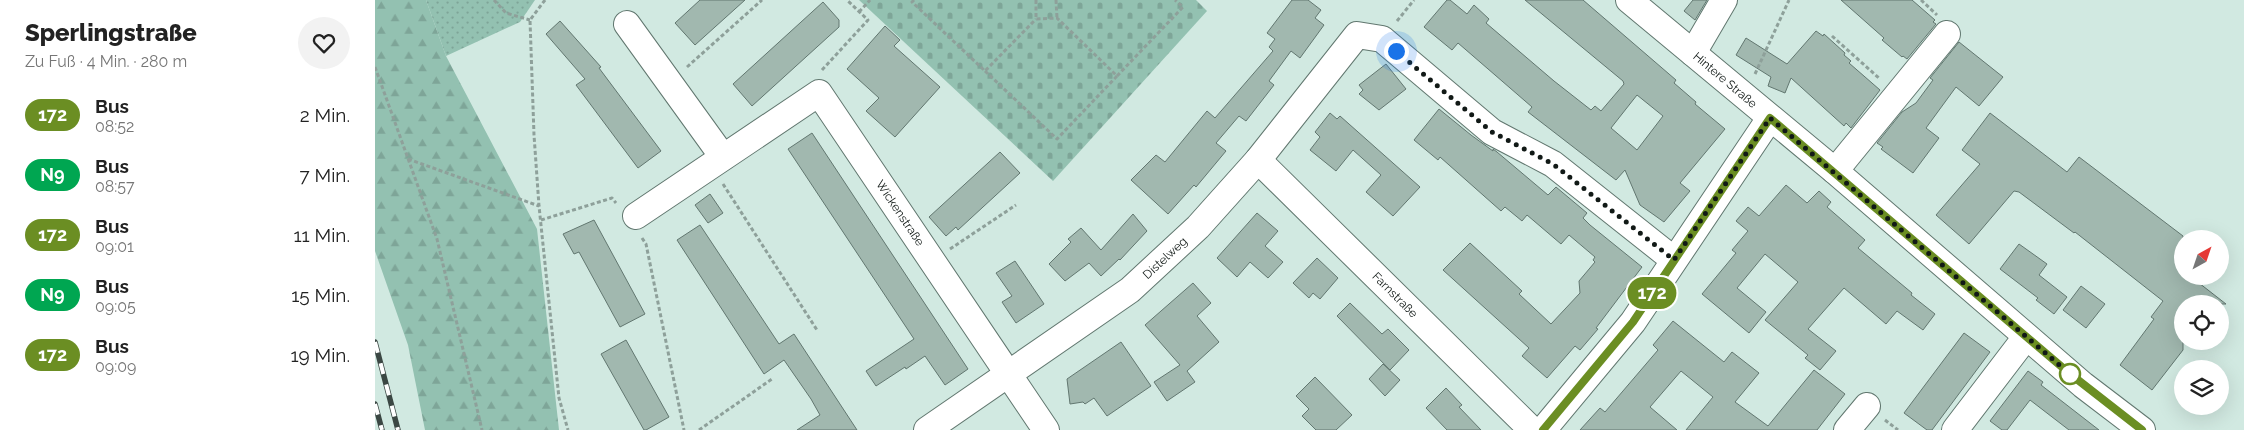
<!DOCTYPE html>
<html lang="de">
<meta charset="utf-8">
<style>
body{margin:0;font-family:Raleway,sans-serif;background:#f2f2f2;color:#222;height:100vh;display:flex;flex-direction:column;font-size:19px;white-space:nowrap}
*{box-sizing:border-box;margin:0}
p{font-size:16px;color:#767676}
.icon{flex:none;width:28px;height:28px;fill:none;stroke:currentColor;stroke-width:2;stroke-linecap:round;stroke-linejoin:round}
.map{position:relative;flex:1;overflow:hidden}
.details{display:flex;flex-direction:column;background:#fff;width:375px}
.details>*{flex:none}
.badge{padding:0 10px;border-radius:16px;font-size:18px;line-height:32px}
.needle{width:32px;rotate:40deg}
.fabs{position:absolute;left:1799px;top:230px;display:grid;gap:10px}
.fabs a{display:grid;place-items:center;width:55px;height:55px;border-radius:50%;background:#fff;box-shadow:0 5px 20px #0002;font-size:25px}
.you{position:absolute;width:25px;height:25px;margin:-12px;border:4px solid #fff;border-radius:50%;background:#1a73e8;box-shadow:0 0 0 8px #1a73e833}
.map>.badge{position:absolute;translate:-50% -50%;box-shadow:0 0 0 2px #fff}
.round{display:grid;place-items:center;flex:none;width:52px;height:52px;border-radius:26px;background:#f2f2f2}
.summary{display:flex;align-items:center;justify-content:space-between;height:85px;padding:0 25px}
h1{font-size:24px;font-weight:800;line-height:38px}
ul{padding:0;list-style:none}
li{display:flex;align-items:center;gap:15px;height:60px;padding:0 25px}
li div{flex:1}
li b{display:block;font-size:19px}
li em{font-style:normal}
li .badge{min-width:55px;font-weight:700;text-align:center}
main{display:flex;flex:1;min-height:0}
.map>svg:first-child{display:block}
.forest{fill:url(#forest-firs)}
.cemetery{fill:url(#cemetery-stones)}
.garden{fill:url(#garden-dots)}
.building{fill:#a1b8af;stroke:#627770;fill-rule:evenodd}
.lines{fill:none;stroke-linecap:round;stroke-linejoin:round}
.minor-casing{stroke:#61776f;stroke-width:28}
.path{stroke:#8ea09a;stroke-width:3;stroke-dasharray:4 2.5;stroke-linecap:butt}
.minor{stroke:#fff;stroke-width:26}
.rail-casing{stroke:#3b4743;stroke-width:5.5}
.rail{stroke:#fff;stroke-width:4;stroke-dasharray:11;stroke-linecap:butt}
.line-casing{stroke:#fff;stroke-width:11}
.line{stroke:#6b8e23;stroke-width:8}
.walk{stroke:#111916;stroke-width:5;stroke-dasharray:0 9}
.stop-dot{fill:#fff;stroke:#6b8e23;stroke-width:2.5}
.labels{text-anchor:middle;stroke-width:4;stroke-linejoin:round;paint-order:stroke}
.street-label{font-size:12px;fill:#111916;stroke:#fff}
</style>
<main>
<section class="details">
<div class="summary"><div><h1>Sperlingstraße</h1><p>Zu Fuß · 4 Min. · 280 m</p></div><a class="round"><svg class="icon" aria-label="heart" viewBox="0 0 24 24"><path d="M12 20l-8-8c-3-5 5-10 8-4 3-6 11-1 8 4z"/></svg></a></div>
<ul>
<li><span class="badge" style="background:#6b8e23;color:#fff">172</span><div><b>Bus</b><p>08:52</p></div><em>2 Min.</em></li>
<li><span class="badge" style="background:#00a651;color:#fff">N9</span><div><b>Bus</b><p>08:57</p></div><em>7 Min.</em></li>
<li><span class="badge" style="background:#6b8e23;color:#fff">172</span><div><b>Bus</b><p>09:01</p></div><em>11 Min.</em></li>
<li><span class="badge" style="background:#00a651;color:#fff">N9</span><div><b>Bus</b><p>09:05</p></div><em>15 Min.</em></li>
<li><span class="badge" style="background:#6b8e23;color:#fff">172</span><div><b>Bus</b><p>09:09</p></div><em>19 Min.</em></li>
</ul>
</section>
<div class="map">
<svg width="1869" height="430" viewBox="0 0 1869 430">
<defs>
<pattern id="forest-firs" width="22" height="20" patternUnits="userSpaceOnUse" patternTransform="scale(1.25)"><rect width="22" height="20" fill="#93c1b1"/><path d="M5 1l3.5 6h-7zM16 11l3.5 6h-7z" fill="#7ea598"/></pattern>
<pattern id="cemetery-stones" width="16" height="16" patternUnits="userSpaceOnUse" patternTransform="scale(1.25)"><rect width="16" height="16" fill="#93c1b1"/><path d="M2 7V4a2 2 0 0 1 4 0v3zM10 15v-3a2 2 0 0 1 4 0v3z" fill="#7ea598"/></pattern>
<pattern id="garden-dots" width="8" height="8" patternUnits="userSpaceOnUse" patternTransform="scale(1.25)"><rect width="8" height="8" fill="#93c1b1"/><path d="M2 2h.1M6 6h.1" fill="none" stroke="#7ea598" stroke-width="1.8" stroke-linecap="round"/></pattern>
</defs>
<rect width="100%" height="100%" fill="#d1e9e1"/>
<!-- forest -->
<path class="forest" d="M0,0H51L71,56L162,229L184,430H50L33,345L0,251Z"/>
<!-- cemetery -->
<path class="cemetery" d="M484,0H821L832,11L678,181Z"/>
<!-- garden -->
<path class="garden" d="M51,0H160L145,22L71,56Z"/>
<!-- building -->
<g class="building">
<path d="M325,0H370L320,45L300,23Z"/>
<path d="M917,0H933L946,10L940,18L949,25L925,58L916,51L894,81L899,85L871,121L864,116L841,143L851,151L821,187L819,185L793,214L756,180L781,155L790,162L832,111L840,118L898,51L894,47L900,39L892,33Z"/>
<path d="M1072,0H1075L1092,14L1099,5L1114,19L1111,23L1179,81L1216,110L1220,106L1226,111L1249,84L1248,81L1150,0H1208L1301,80L1299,83L1321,102L1320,104L1350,129L1305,183L1315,191L1289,222L1265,205L1250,170L1241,180L1153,112L1157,107L1083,43L1077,50L1049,27ZM1262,95L1288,116L1262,150L1236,128Z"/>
<path d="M1318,0H1332L1320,20L1309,11Z"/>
<path d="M1466,0H1537L1560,20L1558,22L1561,24L1532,59L1528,56L1527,57L1507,40L1509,38Z"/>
<path d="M448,2L464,20V27L377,106L358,84Z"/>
<path d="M185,21L226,67L224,68L286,151L263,168L201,85L210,79L171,34Z"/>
<path d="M510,26L525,40L519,46L565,87L520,137L491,111L504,98L472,69Z"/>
<path d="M1441,31L1448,36L1449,34L1470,53L1469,55L1476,61L1474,63L1505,90L1476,128L1471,123L1469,126L1416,78L1410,93L1393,86L1396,77L1361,55L1371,38L1412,64Z"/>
<path d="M1584,42L1628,77L1604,106L1581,87L1551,128L1564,138L1538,173L1506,149L1508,147L1502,143L1527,112L1541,103L1558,80L1555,78Z"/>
<path d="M1011,64L1031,89L1004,110L984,94L988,90L984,85Z"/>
<path d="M1064,109L1096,135L1118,151V149L1122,152L1173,195L1181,187L1212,213L1208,218L1215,225L1267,267L1221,328L1223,329L1205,350L1200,346L1172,378L1147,356L1154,348L1068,270L1095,243L1147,291L1144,294L1176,324L1205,293L1204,281L1220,262L1218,260L1220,257L1194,235L1186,244L1152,215L1147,221L1130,207L1126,211L1065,157L1063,160L1039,140Z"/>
<path d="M955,113L962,119L965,116L1045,187L1018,216L991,192L1006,175L978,150L961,171L935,150L945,137L940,132Z"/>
<path d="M1615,113L1692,172L1704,157L1808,236V276H1815L1851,304H1808V350L1777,390L1745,365L1779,319L1776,317L1788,301L1700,232L1699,233L1644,192L1639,191L1594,244L1561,215L1605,164L1587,150Z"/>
<path d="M437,133L593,369L570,385L550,356L531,369L530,367L501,386L491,371L539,339L413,149Z"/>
<path d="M625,152L645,173L583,230L581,227L571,236L554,217Z"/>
<path d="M1411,185L1432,203L1444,191L1456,202L1452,207L1490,240L1483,248L1537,293L1536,295L1560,314L1548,330L1522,311L1511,324L1469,288L1433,329L1461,351L1445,370L1430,358L1433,355L1390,320L1423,282L1390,254L1362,288L1391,312L1374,333L1327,294L1361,253L1357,250L1373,231L1361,221L1373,207L1384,216Z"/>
<path d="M335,194L348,213L333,223L320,205Z"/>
<path d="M882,213L903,231L890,246L908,262L893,278L875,262L862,277L842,258Z"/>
<path d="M758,214L772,231L745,260L744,259L726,276L714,263L690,281L674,264L696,242L693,239L706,228L726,250Z"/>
<path d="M219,220L270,314L245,327L204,252L199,254L188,234Z"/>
<path d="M325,225L404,344L419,334L482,430H422L445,415L436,399L409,360L389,374L302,240Z"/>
<path d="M1644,244L1672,264L1664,275L1692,297L1679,314L1661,300L1663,298L1625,269Z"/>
<path d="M942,258L963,278L945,299L938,293L934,298L918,283Z"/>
<path d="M640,261L669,304L641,323L627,302L637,296L621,273Z"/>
<path d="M818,283L836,303L822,316L844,342L812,371L820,382L792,401L779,382L805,365L770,325Z"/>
<path d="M1706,286L1730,304L1711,328L1688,310Z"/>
<path d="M975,303L1007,334L1013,329L1034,350L1015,370L962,316Z"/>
<path d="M1298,321L1349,362L1357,352L1384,373L1360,402L1393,426L1439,370L1470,394L1442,430H1311L1338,397L1306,371L1275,407L1302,430H1205L1225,408L1230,412L1283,350L1278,345Z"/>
<path d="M1589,333L1615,352L1557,430H1552L1529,413Z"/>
<path d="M251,340L294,417L271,430H269L226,354Z"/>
<path d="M746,342L776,386L732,416L719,398L710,404L708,402L695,404L692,379Z"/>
<path d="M1008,364L1025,380L1010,396L994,379Z"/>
<path d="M1653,371L1668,382L1666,385L1724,430H1694L1655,400L1632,430H1627L1615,421Z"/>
<path d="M940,377L977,415L961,430H941L927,416L934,409L921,396Z"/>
<path d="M1071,388L1087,405L1084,407L1106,430H1072L1051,408Z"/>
</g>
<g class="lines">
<!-- minor casing -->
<g class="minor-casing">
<g id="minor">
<path d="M1254,0L1460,171L1708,385L1767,430"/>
<path d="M252,24L348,157"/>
<path d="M1318,53L1349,0"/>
<path d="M883,160L1157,430"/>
<path d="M1460,171L1572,34"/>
<path d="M261,216L444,93L671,430"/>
<path d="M552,430L755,290L823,227L883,160L982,35L1007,39L1117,132L1178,164L1299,260"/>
<path d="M1168,430L1258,322L1395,118"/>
<path d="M1472,430L1492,406"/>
<path d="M1580,430L1651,337"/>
</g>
</g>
<!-- path -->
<g class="path">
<path d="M119,0L131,13L155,20"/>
<path d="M170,0L155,20L159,135L164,206L184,398L193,430"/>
<path d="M539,0L537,2L610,71L661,19"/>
<path d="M661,0V19L682,18L742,76L808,7L800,0"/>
<path d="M681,0L682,18"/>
<path d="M1546,0L1562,15"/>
<path d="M484,12L495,0"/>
<path d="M1022,21L1039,0"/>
<path d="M1457,36L1505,79"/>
<path d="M0,67L62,239L107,430"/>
<path d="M312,67L387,0"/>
<path d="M447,70L493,20L472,0"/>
<path d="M610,71L682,139L742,76"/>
<path d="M1380,74L1414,0"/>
<path d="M33,159L164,206"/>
<path d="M348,184L442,330"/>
<path d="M166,220L237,198L241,203"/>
<path d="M267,238L271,244L309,430"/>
<path d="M575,249L641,205"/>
<path d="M1510,420L1523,430"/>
<path d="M324,430L397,379"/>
</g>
<!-- minor -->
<use href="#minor" class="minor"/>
<!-- rail casing -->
<g class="rail-casing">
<g id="rail">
<path d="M0,342L23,430"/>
<path d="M0,404L7,430"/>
</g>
</g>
<!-- rail -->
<use href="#rail" class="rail"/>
</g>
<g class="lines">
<!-- line casing -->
<g class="line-casing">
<path id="line" d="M1168,430L1258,322L1395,118L1694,373L1767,430"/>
</g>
<!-- line -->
<use href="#line" class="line"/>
<!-- walk -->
<path class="walk" d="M1021,51L1117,132L1178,164L1299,260L1395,118L1695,374"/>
</g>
<!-- markers -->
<circle class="stop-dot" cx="1695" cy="374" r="10"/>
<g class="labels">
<!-- street labels -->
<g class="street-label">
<text transform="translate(1350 80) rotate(40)" y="4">Hintere Straße</text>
<text transform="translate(525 213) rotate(56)" y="4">Wickenstraße</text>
<text transform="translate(790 258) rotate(-43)" y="4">Distelweg</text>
<text transform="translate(1020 295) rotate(45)" y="4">Farnstraße</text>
</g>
</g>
</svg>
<div class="fabs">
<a><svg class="needle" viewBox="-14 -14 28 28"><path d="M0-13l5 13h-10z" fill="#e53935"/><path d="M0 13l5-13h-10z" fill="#767676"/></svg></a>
<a><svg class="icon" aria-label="locate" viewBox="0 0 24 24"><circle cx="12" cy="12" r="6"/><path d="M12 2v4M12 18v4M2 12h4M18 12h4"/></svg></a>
<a><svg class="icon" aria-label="layers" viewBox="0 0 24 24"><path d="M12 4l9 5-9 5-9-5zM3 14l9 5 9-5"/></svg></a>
</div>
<div class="you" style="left:1021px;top:51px"></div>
<b class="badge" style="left:1277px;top:293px;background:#6b8e23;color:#fff">172</b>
</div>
</main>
